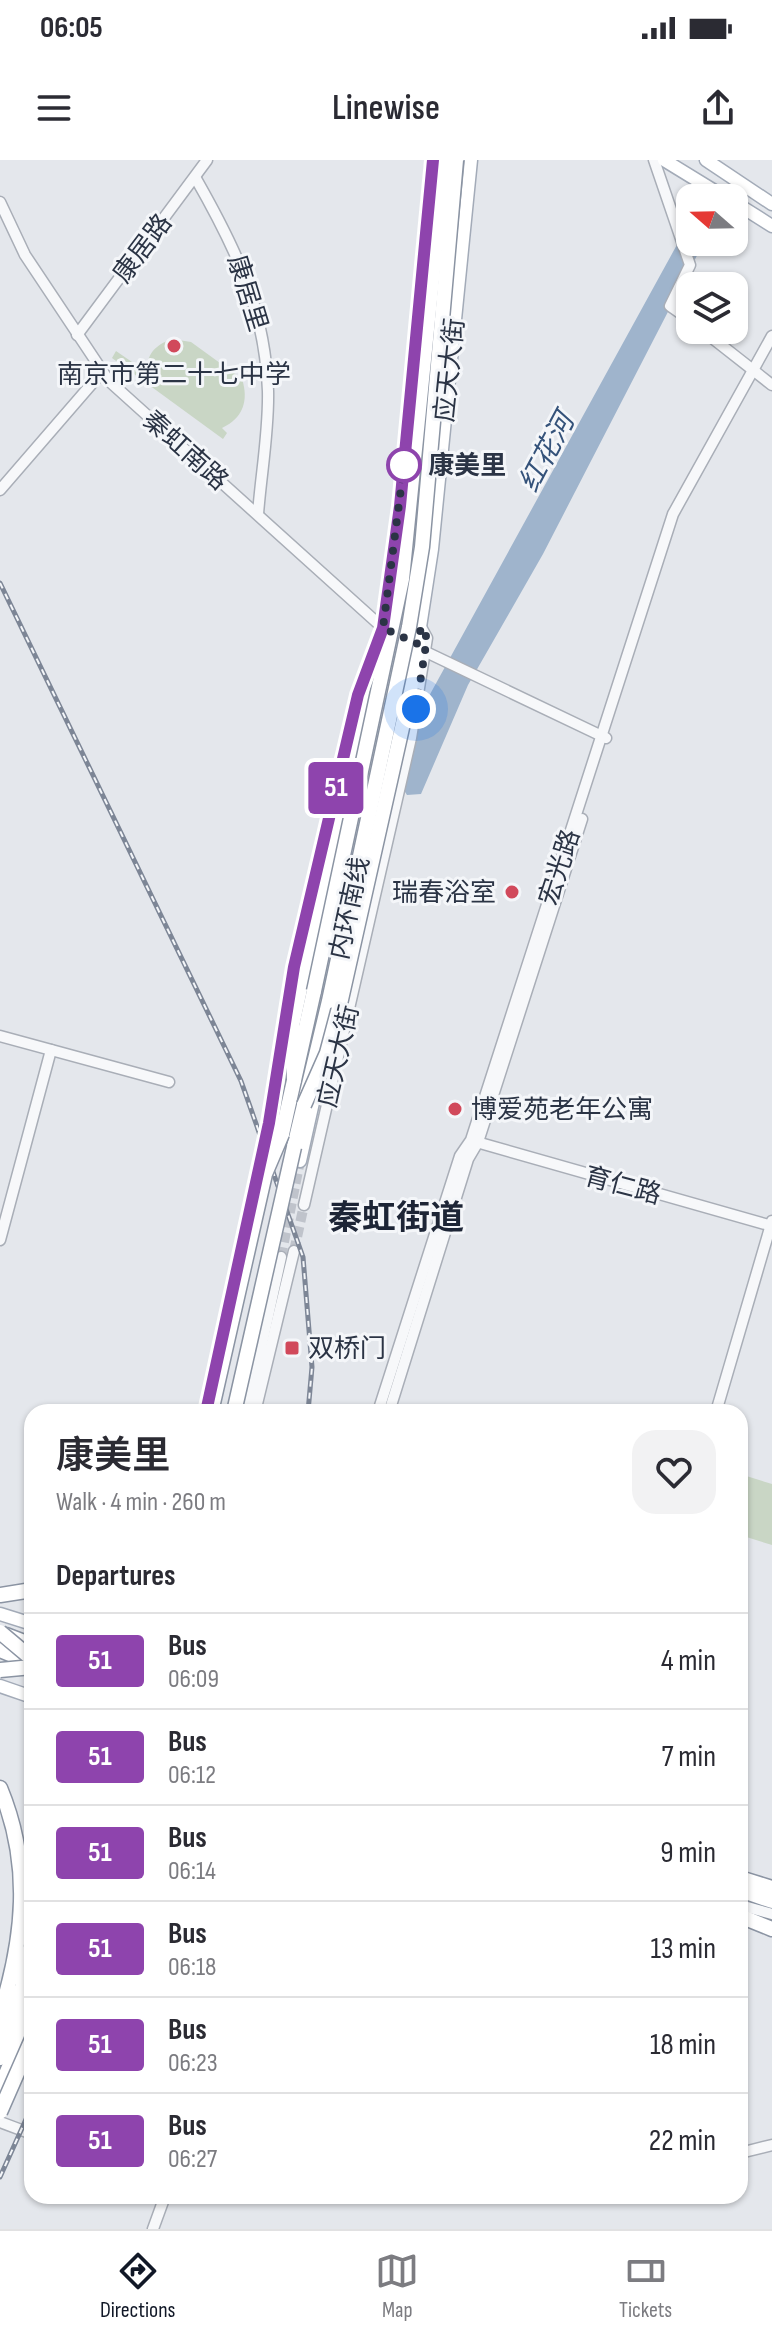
<!DOCTYPE html>
<meta charset="utf-8">
<style>
body{margin:0;font-family:"Sofia Sans Condensed","Noto Sans SC",sans-serif;background:#f2f2f3;color:#2b2b33;height:100vh;display:flex;flex-direction:column;font-size:30px;white-space:nowrap}
*{box-sizing:border-box;margin:0}
p{font-size:26px;color:#7c7c81}
.icon{flex:none;width:44px;height:44px;fill:none;stroke:currentColor;stroke-width:2;stroke-linecap:round;stroke-linejoin:round}
.map{position:relative;flex:1;overflow:hidden}
.details{position:absolute;left:24px;top:1244px;width:724px;height:800px;display:flex;flex-direction:column;background:#fff;border-radius:24px;box-shadow:0 2px 6px #0004}
.details>*{flex:none}
.badge{padding:0 16px;border-radius:6px;font-size:28px;line-height:52px}
.needle{width:52px;rotate:290deg}
.controls{position:absolute;left:676px;top:24px;display:grid;gap:16px}
.controls a{display:grid;place-items:center;width:72px;height:72px;border-radius:16px;background:#fff;box-shadow:0 2px 6px #0004;font-size:40px}
.you{position:absolute;width:40px;height:40px;margin:-20px;border:6px solid #fff;border-radius:50%;background:#1a73e8;box-shadow:0 0 0 12px #1a73e833}
.map>.badge{position:absolute;translate:-50% -50%;box-shadow:0 0 0 4px #fff}
h2{padding:0 32px;font-size:30px;line-height:72px}
.round{display:grid;place-items:center;flex:none;width:84px;height:84px;border-radius:24px;background:#f2f2f3}
.summary{display:flex;align-items:center;justify-content:space-between;height:136px;padding:0 32px}
h1{font-size:38px;font-weight:600;line-height:60px}
ul{padding:0;list-style:none}
li{display:flex;align-items:center;gap:24px;height:96px;padding:0 32px;border-top:2px solid #e1e1e2}
li div{flex:1}
li b{display:block;font-size:30px}
li em{font-style:normal}
li .badge{min-width:88px;font-weight:700;text-align:center}
.status{display:flex;justify-content:space-between;align-items:center;height:56px;padding:0 40px;background:#fff;direction:ltr}
.status svg{height:22px;fill:currentColor}
header{display:flex;justify-content:space-between;align-items:center;height:104px;padding:0 32px;background:#fff;font-size:36px;font-weight:600}
.menu{display:flex;justify-content:space-around;align-items:center;height:112px;border-top:2px solid #e1e1e2;background:#fff;font-size:22px;color:#7c7c81}
.menu a{display:grid;justify-items:center;gap:4px}
.menu .selected{color:#111827}
.map>svg:first-child{display:block}
.green{fill:#c9d6c5}
.water{fill:#9fb4cc}
.lines{fill:none;stroke-linecap:round;stroke-linejoin:round}
.minor-tunnel{stroke:#bfc3cb;stroke-width:10;stroke-dasharray:10 5;stroke-linecap:butt}
.minor-casing{stroke:#a9aeb7;stroke-width:13}
.major-casing{stroke:#a3abb8;stroke-width:15}
.highway-casing{stroke:#8b94a3;stroke-width:17}
.minor{stroke:#f7f8fa;stroke-width:10}
.major{stroke:#fff;stroke-width:12}
.highway{stroke:#fff;stroke-width:14}
.rail-casing{stroke:#7d8696;stroke-width:5}
.rail{stroke:#f4f6f9;stroke-width:2;stroke-dasharray:6;stroke-linecap:butt}
.highway-bridge-casing{stroke:#8b94a3;stroke-width:17;stroke-linecap:butt}
.highway-bridge{stroke:#fff;stroke-width:14}
.line-casing{stroke:#fff;stroke-width:18}
.line{stroke:#8e44ad;stroke-width:12}
.walk{stroke:#2b3445;stroke-width:8;stroke-dasharray:0 14.4}
.poi-dot{fill:#d1495b;stroke:#f4f6f9;stroke-width:3}
.stop-dot{fill:#fff;stroke:#8e44ad;stroke-width:4}
.labels{text-anchor:middle;stroke-width:6;stroke-linejoin:round;paint-order:stroke}
.street-label{font-size:26px;fill:#2b3445;stroke:#f4f6f9}
.poi-label{font-size:26px;fill:#2b3445;stroke:#f4f6f9;text-anchor:start}
.stop-label{font-size:26px;font-weight:bold;fill:#2b3445;stroke:#f4f6f9;text-anchor:start}
.water-label{font-size:28px;font-style:italic;fill:#34527a;stroke:#f4f6f9}
.district-label{font-size:34px;font-weight:bold;fill:#1d2536;stroke:#f4f6f9}
</style>
<div class="status"><b>06:05</b><svg viewBox="0 0 49 12"><path d="M0 12V9h3v3zM5 12V6h3v6zM10 12V3h3v9zM15 12V0h3v12zM26 1h20v11H26zM47 4h2v5h-2z"/></svg></div>
<header><svg class="icon" aria-label="menu" viewBox="0 0 24 24"><path d="M4 6h16M4 12h16M4 18h16"/></svg>Linewise<svg class="icon" aria-label="share" viewBox="0 0 24 24"><path d="M12 15V3M7 8l5-5 5 5M5 13v7h14v-7"/></svg></header>
<div class="map">
<svg width="772" height="2069" viewBox="0 0 772 2069">
<rect width="100%" height="100%" fill="#e4e7ec"/>
<!-- green -->
<g class="green">
<path d="M172,179L191,182L242,219C249,241 243,258 222,268L227,273L223,279L112,198L116,191L148,213C145,195 155,185 172,179Z"/>
<path d="M740,1314L772,1324V1385L740,1375Z"/>
</g>
<!-- water -->
<path class="water" d="M690,61V82H704L543,394L468,525L421,634L407,635L402,627L423,547Z"/>
<g class="lines">
<!-- minor-tunnel -->
<g class="minor-tunnel">
<path d="M255,1021L269,963"/>
<path d="M294,1091L304,1045"/>
<path d="M281,1097L300,1001"/>
</g>
<!-- minor casing -->
<g class="minor-casing">
<g id="minor">
<path d="M654,0L690,105L670,146L690,160"/>
<path d="M195,17C235,87 265,148 268,231C269,271 261,314 258,354"/>
<path d="M0,42L25,95L109,221L383,468L412,481"/>
<path d="M702,170L772,225"/>
<path d="M77,175L207,0"/>
<path d="M0,330L102,212"/>
<path d="M426,492L606,578"/>
<path d="M0,876L169,922"/>
<path d="M473,981L772,1066"/>
<path d="M304,1045L411,578L427,478L421,467"/>
<path d="M0,1080L51,890"/>
<path d="M227,1152L255,1021"/>
<path d="M247,1252L281,1097"/>
<path d="M255,1252L294,1091"/>
<path d="M378,1252L460,996L471,980L673,354L772,176"/>
<path d="M389,1252L468,999L478,982L582,659"/>
<path d="M716,1252L772,1061"/>
<path d="M740,1745L772,1754"/>
<path d="M0,1962L32,1974"/>
<path d="M740,1993L772,1985"/>
<path d="M153,2069L165,2036"/>
</g>
</g>
<!-- major casing -->
<g class="major-casing">
<g id="major">
<path d="M664,0L726,38"/>
<path d="M706,0L772,44"/>
<path d="M734,42L772,66"/>
<path d="M381,474L400,346L432,0"/>
<path d="M416,493L432,389L471,0"/>
<path d="M269,963L294,807L344,594"/>
<path d="M300,1001L316,929"/>
<path d="M0,1454L32,1464"/>
<path d="M0,1526L32,1537"/>
<path d="M0,1876L32,1802"/>
</g>
</g>
<!-- highway casing -->
<g class="highway-casing">
<g id="highway">
<path d="M406,550L418,484"/>
<path d="M294,920L292,866L364,536L383,468"/>
<path d="M282,974L314,831"/>
<path d="M294,987L329,841"/>
<path d="M0,1435L32,1430"/>
<path d="M6,1475L32,1485"/>
<path d="M0,1490L32,1503"/>
<path d="M0,1628C32,1705 24,1778 0,1855"/>
<path d="M740,1718L772,1728"/>
<path d="M740,1730L772,1741"/>
<path d="M740,1756L772,1769"/>
<path d="M18,1817L32,1784"/>
<path d="M0,1898L32,1825"/>
<path d="M0,1928L32,1854"/>
</g>
</g>
<!-- minor -->
<use href="#minor" class="minor"/>
<!-- major -->
<use href="#major" class="major"/>
<!-- highway -->
<use href="#highway" class="highway"/>
<!-- rail casing -->
<g class="rail-casing">
<g id="rail">
<path d="M0,423L241,921L303,1097L312,1207L308,1252"/>
<path d="M0,2017L32,1946"/>
</g>
</g>
<!-- rail -->
<use href="#rail" class="rail"/>
<!-- highway-bridge casing -->
<g class="highway-bridge-casing">
<g id="highway-bridge">
<path d="M314,831L402,419L444,0"/>
<path d="M329,841L409,467L422,387L456,0"/>
<path d="M304,945L327,893L340,844L406,550"/>
<path d="M211,1252L265,1014L282,974"/>
<path d="M234,1252L294,987"/>
<path d="M0,1472L32,1499"/>
<path d="M0,1510L32,1507"/>
<path d="M0,1952L32,1879"/>
</g>
</g>
<!-- highway-bridge -->
<use href="#highway-bridge" class="highway-bridge"/>
</g>
<g class="lines">
<!-- line casing -->
<g class="line-casing">
<path id="line" d="M206,1252L269,963L294,807L358,535L383,468L400,346L433,0"/>
</g>
<!-- line -->
<use href="#line" class="line"/>
<!-- walk -->
<path class="walk" d="M404,305L383,468L418,484L421,467L427,478L416,549"/>
</g>
<!-- markers -->
<g class="poi-dot">
<circle cx="174" cy="186" r="8"/>
<circle cx="512" cy="732" r="8"/>
<circle cx="455" cy="949" r="8"/>
<rect x="284" y="1180" width="16" height="16" rx="4"/>
</g>
<circle class="stop-dot" cx="404" cy="305" r="16"/>
<g class="labels">
<!-- street labels -->
<g class="street-label">
<text transform="translate(142 88) rotate(-53)" y="9">康居路</text>
<text transform="translate(248 133) rotate(73)" y="9">康居里</text>
<text transform="translate(449 210) rotate(-84)" y="9">应天大街</text>
<text transform="translate(186 290) rotate(42)" y="9">秦虹南路</text>
<text transform="translate(559 707) rotate(-72)" y="9">宏光路</text>
<text transform="translate(349 748) rotate(-78)" y="9">内环南线</text>
<text transform="translate(338 896) rotate(-77)" y="9">应天大街</text>
<text transform="translate(623 1025) rotate(15)" y="9">育仁路</text>
</g>
<!-- poi labels -->
<g class="poi-label">
<text x="174" y="223" text-anchor="middle">南京市第二十七中学</text>
<text x="496" y="741" text-anchor="end">瑞春浴室</text>
<text x="471" y="958">博爱苑老年公寓</text>
<text x="308" y="1197">双桥门</text>
</g>
<!-- stop labels -->
<g class="stop-label">
<text x="428" y="314">康美里</text>
</g>
<!-- water labels -->
<g class="water-label">
<text transform="translate(546 292) rotate(-62)" y="10">红花河</text>
</g>
<!-- district labels -->
<g class="district-label">
<text x="396" y="1069">秦虹街道</text>
</g>
</g>
</svg>
<div class="controls">
<a><svg class="needle" viewBox="-14 -14 28 28"><path d="M0-13l5 13h-10z" fill="#e53935"/><path d="M0 13l5-13h-10z" fill="#7c7c81"/></svg></a>
<a><svg class="icon" aria-label="layers" viewBox="0 0 24 24"><path d="M12 4l9 5-9 5-9-5zM3 14l9 5 9-5"/></svg></a>
</div>
<div class="you" style="left:416px;top:549px"></div>
<b class="badge" style="left:336px;top:628px;background:#8e44ad;color:#fff">51</b>
<section class="details">
<div class="summary"><div><h1>康美里</h1><p>Walk · 4 min · 260 m</p></div><a class="round"><svg class="icon" aria-label="heart" viewBox="0 0 24 24"><path d="M12 20l-8-8c-3-5 5-10 8-4 3-6 11-1 8 4z"/></svg></a></div>
<h2>Departures</h2>
<ul>
<li><span class="badge" style="background:#8e44ad;color:#fff">51</span><div><b>Bus</b><p>06:09</p></div><em>4 min</em></li>
<li><span class="badge" style="background:#8e44ad;color:#fff">51</span><div><b>Bus</b><p>06:12</p></div><em>7 min</em></li>
<li><span class="badge" style="background:#8e44ad;color:#fff">51</span><div><b>Bus</b><p>06:14</p></div><em>9 min</em></li>
<li><span class="badge" style="background:#8e44ad;color:#fff">51</span><div><b>Bus</b><p>06:18</p></div><em>13 min</em></li>
<li><span class="badge" style="background:#8e44ad;color:#fff">51</span><div><b>Bus</b><p>06:23</p></div><em>18 min</em></li>
<li><span class="badge" style="background:#8e44ad;color:#fff">51</span><div><b>Bus</b><p>06:27</p></div><em>22 min</em></li>
</ul>
</section>
</div>
<nav class="menu">
<a class="selected"><svg class="icon" aria-label="directions" viewBox="0 0 24 24"><path d="M12 3l9 9-9 9-9-9zM9 14v-3h6M13 9l2 2-2 2"/></svg>Directions</a>
<a><svg class="icon" aria-label="map" viewBox="0 0 24 24"><path d="M3 6l6-2 6 2 6-2v14l-6 2-6-2-6 2zM9 4v14M15 6v14"/></svg>Map</a>
<a><svg class="icon" aria-label="tickets" viewBox="0 0 24 24"><path d="M3 7h18v10H3zM15 7v10"/></svg>Tickets</a>
</nav>
